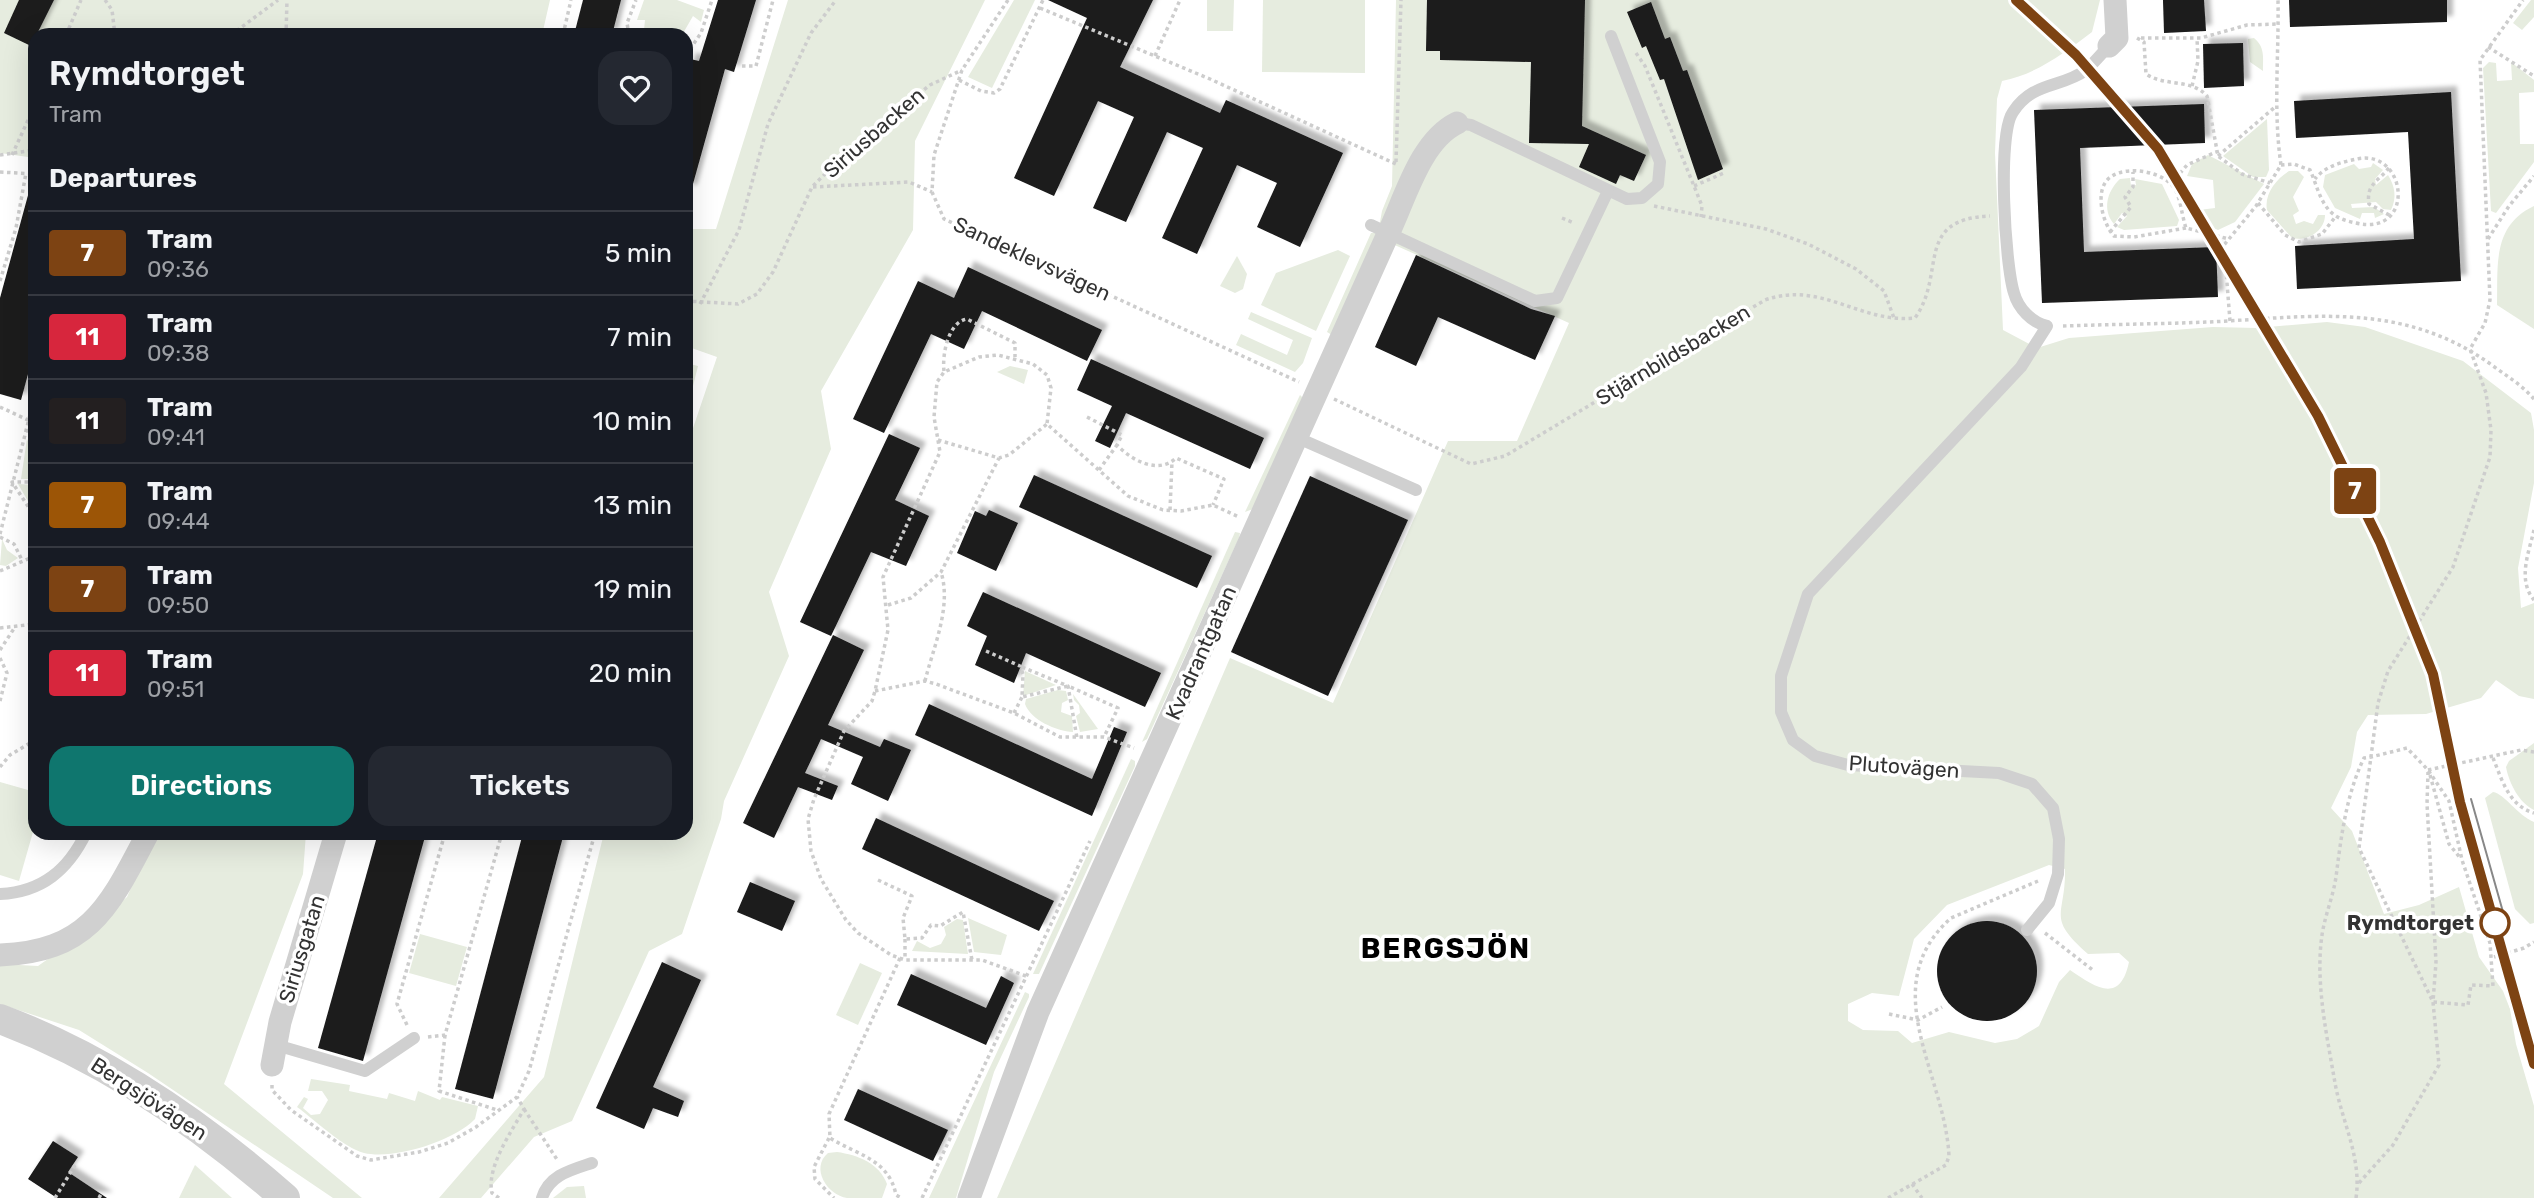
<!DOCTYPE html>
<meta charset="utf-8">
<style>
body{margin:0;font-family:Rubik,sans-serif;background:#242831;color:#f1f3f6;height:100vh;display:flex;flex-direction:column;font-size:26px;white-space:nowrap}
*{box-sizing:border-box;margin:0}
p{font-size:23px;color:#9ea1a6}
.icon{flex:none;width:38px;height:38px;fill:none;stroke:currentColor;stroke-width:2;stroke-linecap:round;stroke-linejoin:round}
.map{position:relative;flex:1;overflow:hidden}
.side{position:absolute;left:28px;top:28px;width:665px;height:812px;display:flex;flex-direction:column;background:#171b24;border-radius:21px;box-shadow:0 7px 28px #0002}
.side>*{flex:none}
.badge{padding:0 14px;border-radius:5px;font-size:24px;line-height:46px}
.map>.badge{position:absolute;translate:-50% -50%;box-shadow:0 0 0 4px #fff}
h2{padding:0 21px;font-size:26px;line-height:63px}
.round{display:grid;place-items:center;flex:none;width:74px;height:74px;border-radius:21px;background:#242831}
.overview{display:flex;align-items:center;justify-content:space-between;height:119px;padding:0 21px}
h1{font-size:33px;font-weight:600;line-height:52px}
.action{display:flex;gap:14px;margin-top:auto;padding:14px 21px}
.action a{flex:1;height:80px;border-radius:21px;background:#0f766e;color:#fff;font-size:28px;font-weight:600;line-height:80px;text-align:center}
.action a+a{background:#242831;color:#f1f3f6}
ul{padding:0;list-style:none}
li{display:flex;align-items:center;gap:21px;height:84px;padding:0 21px;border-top:2px solid #363941}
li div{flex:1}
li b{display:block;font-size:26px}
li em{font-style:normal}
li .badge{min-width:77px;font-weight:700;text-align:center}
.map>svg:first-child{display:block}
.green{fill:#e6ecdf;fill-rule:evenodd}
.building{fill:#1a1a1a;filter:url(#shadow)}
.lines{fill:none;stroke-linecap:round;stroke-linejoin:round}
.path{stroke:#cdcdcd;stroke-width:3.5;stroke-dasharray:3.5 3.5;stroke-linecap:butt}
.service{stroke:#d0d0d0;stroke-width:12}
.minor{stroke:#d0d0d0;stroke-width:23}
.tertiary{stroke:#d0d0d0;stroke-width:30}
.tram{stroke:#888;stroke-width:2}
.line-casing{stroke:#fff;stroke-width:16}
.line{stroke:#7d4313;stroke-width:10}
.stop-dot{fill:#fff;stroke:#7d4313;stroke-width:3.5}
.labels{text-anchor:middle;stroke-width:7;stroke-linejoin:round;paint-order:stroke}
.street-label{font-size:21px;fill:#333;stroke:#fff}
.stop-label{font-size:21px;font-weight:bold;fill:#333;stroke:#fff;text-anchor:end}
.district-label{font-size:28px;font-weight:bold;letter-spacing:2px;fill:#000;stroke:#fff}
</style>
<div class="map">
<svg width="2534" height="1198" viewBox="0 0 2534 1198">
<defs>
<filter id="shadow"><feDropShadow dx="6" dy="-6" stdDeviation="2" flood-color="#0004"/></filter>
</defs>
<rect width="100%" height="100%" fill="#fff"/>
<!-- green -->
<g class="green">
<path d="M0,0H550L542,35H35V158L0,153Z"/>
<path d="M644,0H677L704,10L701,22L693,16L682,35H636L637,31L644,30L645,20H637Z"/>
<path d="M788,0H985L915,141L913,230L821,391L831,449L769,592L789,656L724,801L721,819L682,934L649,951L572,1121L534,1137L481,1198H439L544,1077L604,833H686V449L717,357L686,346V229H716Z"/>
<path d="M1014,0H1035L992,88L968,77Z"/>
<path d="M1207,0H1234L1233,31H1207Z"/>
<path d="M1263,0H1365V73L1262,72Z"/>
<path d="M1396,0H2100L2092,32C2064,53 2037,74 2002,81L1997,99L1995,153L2003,330L2037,348L2069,338L2213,327L2257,328L2327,322L2365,327L2463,361L2531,413L2534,430V483L2518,568L2521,608L2534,603V699L2519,696L2496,680L2481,698L2426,714L2368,715L2357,732L2351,767L2331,808L2352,831L2384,914L2419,905L2459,887L2479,957L2503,991L2510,1009L2516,1044L2534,1106V1198H997L1230,658L1333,703L1448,441H1517L1569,323L1379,238L1332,335L1327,332L1371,233H1378L1382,211L1392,186ZM2049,865L2065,869C2066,917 2045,916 2088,954L2119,953L2129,962C2120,1005 2095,987 2070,970L2059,982L2039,1026L2017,1039L1995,1043L1949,1032L1912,1043L1898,1031L1863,1030L1848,1021V1004L1872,993L1899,996L1914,939L1947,905Z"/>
<path d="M2531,0H2534V17L2522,30L2513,23Z"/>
<path d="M2254,38C2265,47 2263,57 2263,71L2250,62L2248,39Z"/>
<path d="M2489,62L2496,63L2497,81L2512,80L2511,62L2534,80V92L2519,93L2520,144H2534V162L2496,213L2491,211L2483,68Z"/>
<path d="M2267,119L2269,170L2266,177H2253L2223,156Z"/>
<path d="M2208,155L2264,184L2235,222L2218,230L2193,219L2199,210L2215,208L2213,180L2187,176L2192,164Z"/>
<path d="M2373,163L2383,170L2375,179L2376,185L2388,175C2395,186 2397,198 2391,210L2383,209L2376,202L2351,204L2352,208L2374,207L2384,214L2375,218L2374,213H2362L2360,219L2335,208L2323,187L2325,175L2354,164L2359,169L2371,167Z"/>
<path d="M2289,171H2298L2304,177L2293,197L2299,211L2293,215L2296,224L2304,221L2313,224L2318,215H2325C2325,231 2307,242 2292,238L2267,210C2264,194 2276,179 2289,171Z"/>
<path d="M2130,178L2131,186L2136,185L2135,179L2162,184L2179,220L2177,226L2124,230L2117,227L2127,216L2122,213L2114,224C2102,210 2107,191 2120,179Z"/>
<path d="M2534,206V329L2497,305C2498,265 2492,226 2534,206Z"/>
<path d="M1338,250L1350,256L1316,331L1261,305L1276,273Z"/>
<path d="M1237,256L1247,274L1243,289L1235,293L1220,286Z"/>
<path d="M1251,312L1312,338L1303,363L1295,372L1236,345L1241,334L1287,355L1293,340L1248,319Z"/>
<path d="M686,363L698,366L686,414Z"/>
<path d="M1010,366L1028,370L1024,384L997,372Z"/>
<path d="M1300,395L1303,398L1253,509L1245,512Z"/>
<path d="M27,439L35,457L30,479H21Z"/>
<path d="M18,484L35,485V513Z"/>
<path d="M1235,532L1240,533L1239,538L1147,739L1142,742Z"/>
<path d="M2,539L7,550L18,558L6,566L0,565Z"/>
<path d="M1025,671L1056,685L1023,696Z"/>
<path d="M1058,690L1066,691L1068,700L1062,703L1061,712L1072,716L1073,732C1056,731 1031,720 1025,704L1026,699Z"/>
<path d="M1073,694L1098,729L1080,732L1076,716L1080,713L1079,705L1074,700Z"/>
<path d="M2534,743V810C2519,803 2509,783 2506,767L2509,761Z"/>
<path d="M1131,759L1135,761V766L1039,974H1033Z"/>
<path d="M0,782L35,792V825L19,881L0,875Z"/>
<path d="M2493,792C2505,794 2517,815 2534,822V923L2530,924L2515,909L2485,798Z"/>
<path d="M155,833H306L303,874L224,1084L362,1198H333L148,1073L79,1030L0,1004V964L38,966L82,935L127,897Z"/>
<path d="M968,918L1007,935L1001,955L974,952Z"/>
<path d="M957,919L963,920L968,954L912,951L917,941L930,948L941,944L946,935L944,927Z"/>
<path d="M420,934L467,947L456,986L409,973Z"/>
<path d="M860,963L882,973L858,1025L836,1015Z"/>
<path d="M1025,992L1029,994V997L994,1072L956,1198H929Z"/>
<path d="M311,1079L350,1085L349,1091L387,1099L389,1093L415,1101L418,1091L440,1100L442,1097L478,1106L475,1119C454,1141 394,1160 364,1153C344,1148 315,1120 297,1107L304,1097L308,1099L303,1108L311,1115L320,1114L328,1100L322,1091H308Z"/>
<path d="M837,1152C858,1155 879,1163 887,1184L882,1198C871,1198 858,1198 847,1198C827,1195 810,1168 828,1153Z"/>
<path d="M195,1165L232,1198H179Z"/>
<path d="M584,1186L586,1198H553L567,1187Z"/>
</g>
<!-- building -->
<g class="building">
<path d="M19,0H54L31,46L4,33Z"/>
<path d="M583,0H621L612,35H581L575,31Z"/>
<path d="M718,0H756L734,72L725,69L691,191L686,190V74L690,59L699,61Z"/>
<path d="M1048,0H1153L1120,67L1220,113L1226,100L1343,153L1300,247L1257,227L1277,183L1237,165L1197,254L1162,238L1203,148L1167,132L1126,222L1093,208L1134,117L1098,101L1054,196L1014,178L1087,18Z"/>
<path d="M1427,0H1585L1582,126L1646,155L1634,181L1620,175L1616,184L1579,167L1589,144L1529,143L1531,62L1440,60V51H1426Z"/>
<path d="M2163,0H2204L2206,31L2164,33Z"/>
<path d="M2289,0H2447V22L2290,27Z"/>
<path d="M1651,2L1665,39L1670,37L1683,71L1687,70L1723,169L1698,180L1664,79L1660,80L1646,46L1642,48L1627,12Z"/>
<path d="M2243,43L2244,86L2204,88L2203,44Z"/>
<path d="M2451,92L2461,281L2297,289L2295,246L2414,239L2408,132L2296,138L2294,101Z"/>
<path d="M2204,104L2205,143L2080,148L2084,252L2216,247L2218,297L2042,303L2034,110Z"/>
<path d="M30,188L35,189V348L21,400L0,394V298Z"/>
<path d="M1416,255L1531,309L1555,316L1535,360L1438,317L1416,366L1375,347Z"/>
<path d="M968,267L1102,330L1087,361L982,311L964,349L931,334L884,433L853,419L918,281L954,298Z"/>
<path d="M1091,359L1264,438L1250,469L1126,413L1110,448L1095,441L1112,406L1077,390Z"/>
<path d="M889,434L920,448L895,500L929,516L906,566L871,552L831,636L800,622Z"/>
<path d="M1034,475L1212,556L1197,588L1019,507Z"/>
<path d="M1310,476L1408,520L1328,696L1231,652Z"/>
<path d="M989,510L1018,523L996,571L957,553L975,511L986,516Z"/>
<path d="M983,592L1161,673L1145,707L1026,653L1014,683L975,665L987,636L967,626Z"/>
<path d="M833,635L864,650L828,725L880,747L884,739L911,750L888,801L851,784L863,757L821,739L805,773L838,786L832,800L798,787L774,838L743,823Z"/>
<path d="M929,704L1092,779L1114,727L1127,732L1092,816L915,735Z"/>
<path d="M876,818L1054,901L1039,931L862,849Z"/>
<path d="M378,833H426L363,1061L318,1048Z"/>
<path d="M523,833H564L493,1099L455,1089Z"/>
<path d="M750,882L795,901L782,931L737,912Z"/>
<circle cx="1987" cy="971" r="50"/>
<path d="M662,962L701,980L653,1087L684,1101L678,1117L653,1108L644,1129L596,1108Z"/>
<path d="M911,974L986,1008L1001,976L1014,983L986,1045L897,1005Z"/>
<path d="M858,1089L948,1130L933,1161L844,1120Z"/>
<path d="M53,1141L78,1157L68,1172L107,1198H57L28,1179Z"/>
</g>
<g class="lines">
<!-- path -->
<g class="path">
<path d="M105,0L112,10L115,35"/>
<path d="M1008,0L962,70L934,155L932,192L944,219L1299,382"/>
<path d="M1040,8L1210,79L1396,164"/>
<path d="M66,35L81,0"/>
<path d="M231,35L278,0"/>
<path d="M286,35L287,0"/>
<path d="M563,35L571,0"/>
<path d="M629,35L627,23L636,0"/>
<path d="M2137,38L2144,42L2146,74C2165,87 2191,78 2207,96L2218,156L2242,174L2270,183"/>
<path d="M2141,38H2201L2247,25L2278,24"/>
<path d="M2488,47L2534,76"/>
<path d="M1636,53L1645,66L1694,186L1702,206L1701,217"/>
<path d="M686,55L701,33L712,0"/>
<path d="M1155,56L1180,0"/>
<path d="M742,66H756L773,0"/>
<path d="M959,80L981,91L994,93L1000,89L1043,0"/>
<path d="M2192,86L2198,61L2197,38"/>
<path d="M0,155L35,150"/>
<path d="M12,155L35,105"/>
<path d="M2218,156L2275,107"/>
<path d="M1396,162L1401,0"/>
<path d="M2281,165L2294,164L2310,170C2316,183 2319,198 2328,209C2335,218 2346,221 2356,223C2417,237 2407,148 2357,159C2342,162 2325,166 2315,179"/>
<path d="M2389,168C2377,182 2366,185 2369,204L2391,216"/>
<path d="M0,172L35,174"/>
<path d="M2171,184L2187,165L2216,152"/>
<path d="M1694,186L1724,173"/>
<path d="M813,187L909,182L932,192"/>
<path d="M2258,203L2285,235L2299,242L2322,234L2336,216"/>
<path d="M1654,206L1766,229L1808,244L1856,269L1884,291L1894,318"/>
<path d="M1562,218L1574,223"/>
<path d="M2186,228L2134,237L2114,236C2102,223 2093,187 2112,176C2129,165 2167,172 2176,191C2181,202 2182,216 2186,228L2229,239"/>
<path d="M2110,232L2131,207L2125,197L2133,187V172"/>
<path d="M2488,239L2509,206L2534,176"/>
<path d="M0,281L16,228L26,173"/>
<path d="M686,301L738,304L757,294L773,272L812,187L848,151L930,85L962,70"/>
<path d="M700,304L739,230L768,124L811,33L836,0"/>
<path d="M2230,321L2224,245L2256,206L2281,165C2273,111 2279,55 2278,0"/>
<path d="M2063,326C2118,324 2173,324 2228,321C2323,315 2406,305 2489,363C2505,375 2521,384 2534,399"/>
<path d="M944,371C942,355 948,322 967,319L1015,343V357"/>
<path d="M1334,399L1471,464L1505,456L1765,300C1821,280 1861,324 1915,318C1947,273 1913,219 1990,216"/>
<path d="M0,407L28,420H35"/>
<path d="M1087,417L1122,435L1117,445C1131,460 1158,475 1176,458L1224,479L1213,505"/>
<path d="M27,429L35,448"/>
<path d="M938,440L999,458L1009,455L1047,424"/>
<path d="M1099,470L1117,445"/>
<path d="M35,482H12L35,517"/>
<path d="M1170,510L1172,462"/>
<path d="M2534,530C2529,552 2517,580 2534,600"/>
<path d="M0,534L35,395"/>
<path d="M0,537L14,544L22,560"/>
<path d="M0,571L35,556"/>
<path d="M888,605L911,598L941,572L999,458"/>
<path d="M0,628L35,624"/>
<path d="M0,650L15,627"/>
<path d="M986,651L1020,666L1023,674L1022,697L1068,686L1118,708L1104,737"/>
<path d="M0,658L7,673L0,701"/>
<path d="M1022,667L1068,686L1077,738"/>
<path d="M925,681C933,648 952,607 941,572"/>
<path d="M875,691L925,681L936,684L1014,713L1060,737H1104L1134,748"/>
<path d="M1014,713L1022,697"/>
<path d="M2493,758C2502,780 2509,806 2534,813"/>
<path d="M0,767L10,755L35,740"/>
<path d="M2428,770L2521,750L2534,752"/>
<path d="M2430,775L2449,844L2461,859"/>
<path d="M878,880L912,896L903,918L905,939L922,938L931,925L940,926L963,912L972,960"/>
<path d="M2045,933L2094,971"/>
<path d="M905,939V960"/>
<path d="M2494,957L2524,948L2534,942"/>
<path d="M900,958L829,1114L830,1138C857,1155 889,1159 896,1195L901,1198"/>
<path d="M1026,976L982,960H905L891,955L858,933L846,920L821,879L811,851L808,819L814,799L844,731L872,701L875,691L888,630L883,577L940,452L934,417L937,382L944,372L979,357L998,355L1033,364L1047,375L1051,388L1047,424L1128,496L1163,510L1181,511L1213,505L1239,517"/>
<path d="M1889,1014L1918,1020L1942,1007"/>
<path d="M407,1025L397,1004L445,833"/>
<path d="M445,1035L439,1091L497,1110"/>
<path d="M428,1037L445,1035L502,833"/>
<path d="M272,1085V1090L291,1110L357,1156L371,1160L419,1152L448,1143L476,1127L517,1097L529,1071L595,833"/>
<path d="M524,1109L558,1161"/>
<path d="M829,1138L814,1167L815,1179L834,1198"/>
<path d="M2359,1183L2393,1145L2439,1065L2433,1002L2436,962L2427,804L2428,772"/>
<path d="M1912,1184L1922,1198"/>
<path d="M55,1198L75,1165"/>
<path d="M99,1198L101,1194"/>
<path d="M499,1198L492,1193C486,1167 512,1131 524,1109L517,1097"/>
<path d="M922,1198L1090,841"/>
<path d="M1888,1198L1946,1165L1949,1156C1945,1073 1874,987 1951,918L2038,881"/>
<path d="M2356,1198C2362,1158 2342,1122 2335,1083C2327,1036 2315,983 2322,935C2325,915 2333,897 2336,877C2341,838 2346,795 2364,758L2371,757L2407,748L2428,770L2449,801L2462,860L2490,943L2493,986L2471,985L2468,1005L2433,1002L2359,848L2378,703L2388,671L2453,567L2490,457L2491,430L2486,393L2470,349L2485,323L2490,300L2480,60L2523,0"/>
</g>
<!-- service -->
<g class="service">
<path d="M1457,123L1471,125L1627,199L1642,198L1658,184L1660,162L1611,36"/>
<path d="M1371,225L1535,301L1557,298L1608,191"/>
<path d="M1298,438L1416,490"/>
<path d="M0,894C42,892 68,870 86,833"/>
<path d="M2027,930L2049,903L2058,874L2059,839L2053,808L2032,784L1999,773L1848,765L1815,756L1793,740L1781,712V676L1808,594L2021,367L2047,326C2032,323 2018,308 2014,293C2005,265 1997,134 2013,112C2033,81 2062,88 2086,70C2094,63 2101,54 2109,46"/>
<path d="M276,1045L365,1071L414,1038"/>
<path d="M542,1198C549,1175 571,1170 592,1163"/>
</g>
<!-- minor -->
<g class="minor">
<path d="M2109,46L2117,38L2115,0"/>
<path d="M0,955C91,952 111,903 148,833"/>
<path d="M272,1065L280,1022L336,833"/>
<path d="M969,1198L1038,1012L1388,234C1405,199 1420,141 1457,123"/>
</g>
<!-- tertiary -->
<path class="tertiary" d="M0,1019C105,1058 202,1125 285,1198"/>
<!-- tram -->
<g class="tram">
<path d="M2471,799L2505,919"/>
<path d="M2460,802L2534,1064"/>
</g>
</g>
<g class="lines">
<!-- line casing -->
<g class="line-casing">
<path id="line" d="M2016,0L2076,55L2158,149L2318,416L2380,542L2433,674L2460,802L2534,1064"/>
</g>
<!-- line -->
<use href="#line" class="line"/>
</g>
<!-- markers -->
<circle class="stop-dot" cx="2495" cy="923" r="14"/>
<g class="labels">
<!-- street labels -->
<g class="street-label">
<text transform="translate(874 133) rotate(-41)" y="7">Siriusbacken</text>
<text transform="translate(1032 259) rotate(25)" y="7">Sandeklevsvägen</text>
<text transform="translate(1673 355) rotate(-31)" y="7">Stjärnbildsbacken</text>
<text transform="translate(1201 653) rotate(-66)" y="7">Kvadrantgatan</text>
<text transform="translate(1904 767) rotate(4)" y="7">Plutovägen</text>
<text transform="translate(302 949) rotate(-73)" y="7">Siriusgatan</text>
<text transform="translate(149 1099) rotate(33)" y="7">Bergsjövägen</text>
</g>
<!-- stop labels -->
<g class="stop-label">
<text x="2474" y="930">Rymdtorget</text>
</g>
<!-- district labels -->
<g class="district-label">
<text x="1446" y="958">BERGSJÖN</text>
</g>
</g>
</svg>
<b class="badge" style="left:2355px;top:491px;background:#7d4313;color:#fff">7</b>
<section class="side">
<div class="overview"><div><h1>Rymdtorget</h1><p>Tram</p></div><a class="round"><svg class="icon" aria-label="heart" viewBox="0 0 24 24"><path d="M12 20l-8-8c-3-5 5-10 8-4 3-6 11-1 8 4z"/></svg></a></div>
<h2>Departures</h2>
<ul>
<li><span class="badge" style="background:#7d4313;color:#fff">7</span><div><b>Tram</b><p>09:36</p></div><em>5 min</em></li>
<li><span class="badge" style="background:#d7263d;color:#fff">11</span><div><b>Tram</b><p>09:38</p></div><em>7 min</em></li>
<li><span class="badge" style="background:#231f20;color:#fff">11</span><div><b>Tram</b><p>09:41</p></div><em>10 min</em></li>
<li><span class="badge" style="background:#9c5506;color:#fff">7</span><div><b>Tram</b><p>09:44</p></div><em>13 min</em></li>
<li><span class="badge" style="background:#7d4313;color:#fff">7</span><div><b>Tram</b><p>09:50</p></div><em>19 min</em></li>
<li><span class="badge" style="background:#d7263d;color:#fff">11</span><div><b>Tram</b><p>09:51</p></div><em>20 min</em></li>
</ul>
<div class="action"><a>Directions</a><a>Tickets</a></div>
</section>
</div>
